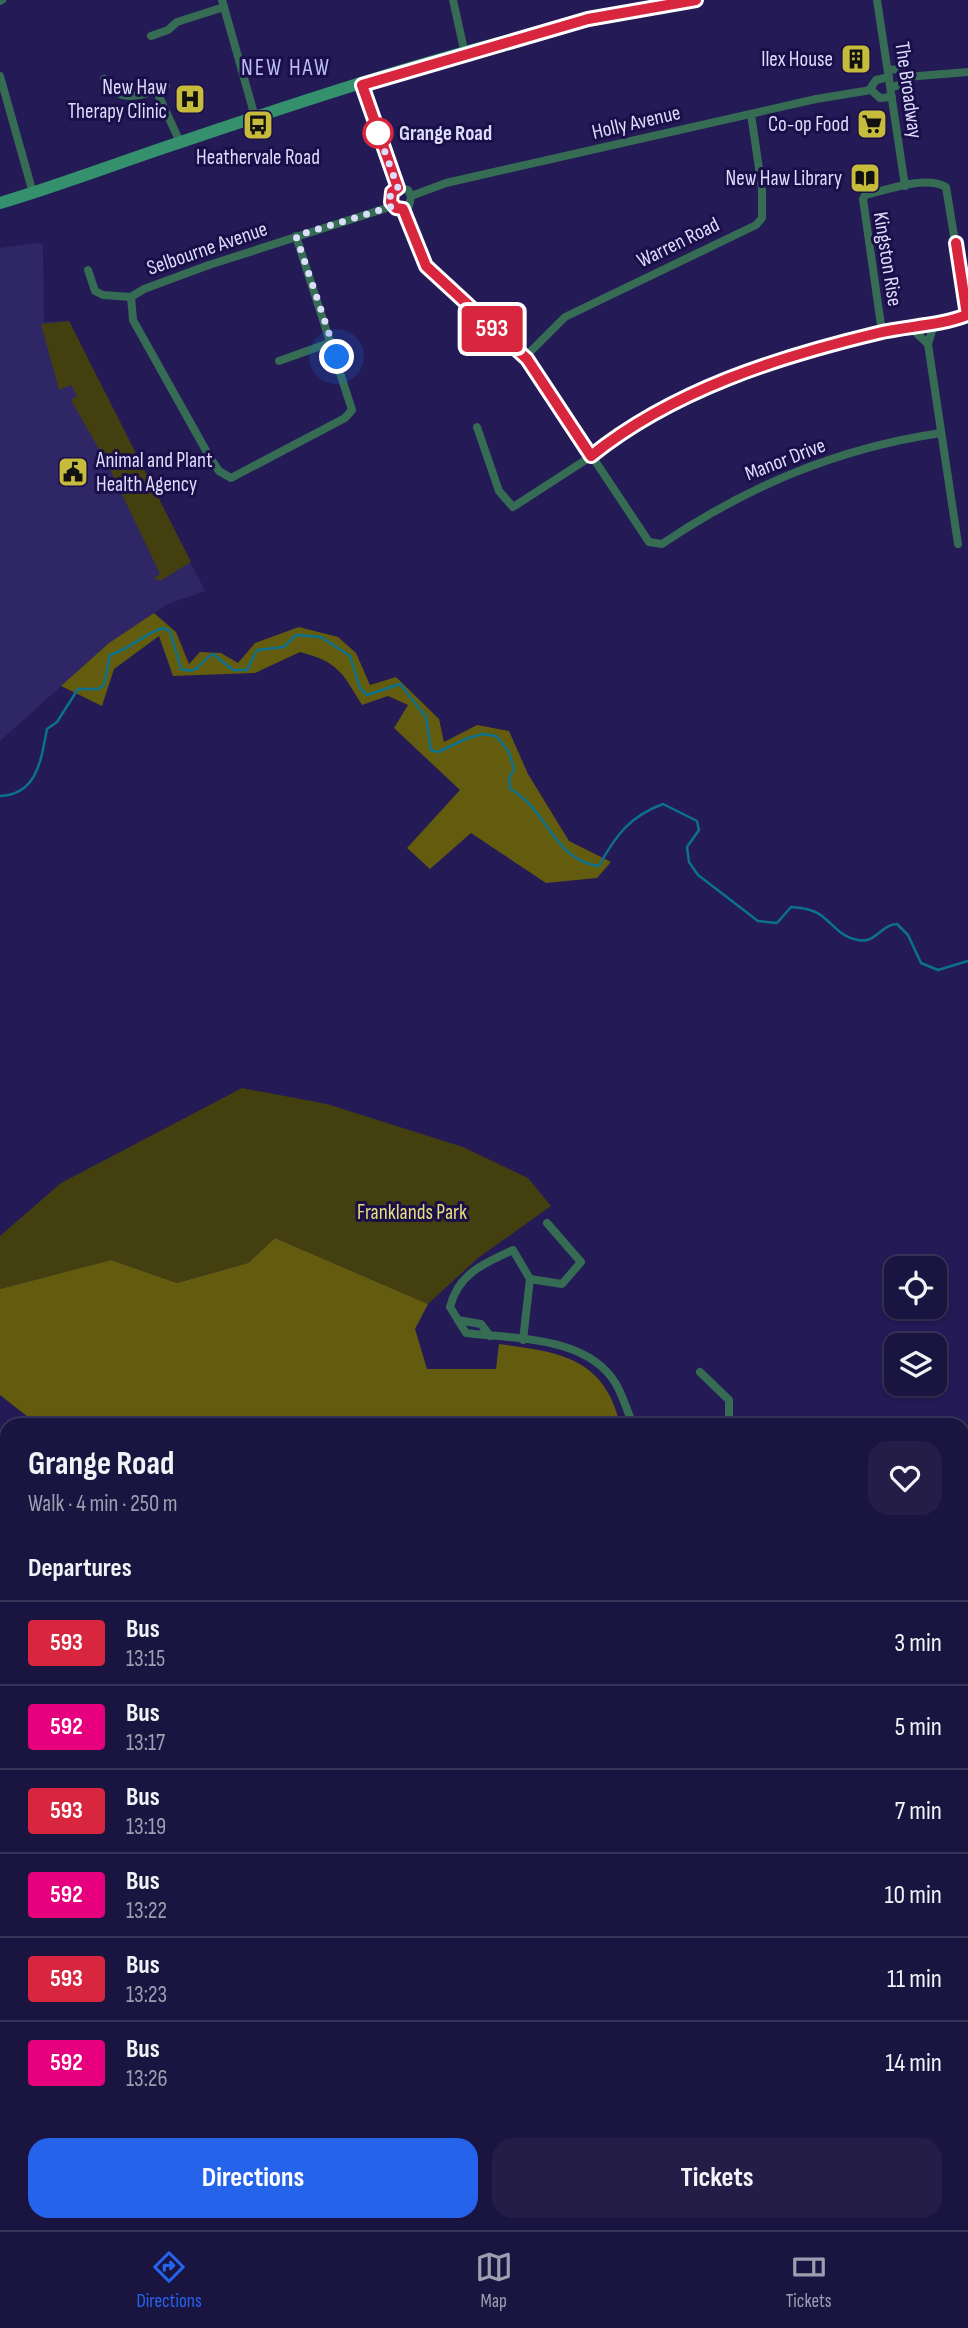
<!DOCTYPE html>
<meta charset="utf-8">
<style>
body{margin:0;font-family:"Sofia Sans Condensed",sans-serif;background:#231d47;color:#f1f3f6;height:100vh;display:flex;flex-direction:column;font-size:26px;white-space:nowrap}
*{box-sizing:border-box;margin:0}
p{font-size:23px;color:#9f9eb1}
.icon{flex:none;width:38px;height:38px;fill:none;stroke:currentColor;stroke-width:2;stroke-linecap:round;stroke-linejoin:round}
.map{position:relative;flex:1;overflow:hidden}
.panel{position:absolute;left:0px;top:1418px;width:970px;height:814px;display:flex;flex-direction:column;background:#1a1440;border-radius:21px 21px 0 0;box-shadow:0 2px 5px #0004,0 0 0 2px #383359}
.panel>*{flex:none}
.badge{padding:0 14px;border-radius:5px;font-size:24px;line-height:46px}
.buttons{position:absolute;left:884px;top:1256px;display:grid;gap:14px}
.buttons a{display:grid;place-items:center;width:63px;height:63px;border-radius:14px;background:#1a1440;box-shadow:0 2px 5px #0004,0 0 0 2px #383359;font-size:35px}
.you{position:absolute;width:35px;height:35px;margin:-18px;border:5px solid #fff;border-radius:50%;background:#1a73e8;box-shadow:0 0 0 10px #1a73e833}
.map>.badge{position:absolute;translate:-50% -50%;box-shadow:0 0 0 4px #fff}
h2{padding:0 28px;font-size:26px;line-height:63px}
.round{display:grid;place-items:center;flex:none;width:74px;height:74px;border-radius:21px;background:#231d47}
.summary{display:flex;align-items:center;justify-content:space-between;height:119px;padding:0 28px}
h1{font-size:33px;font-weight:700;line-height:52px}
.cta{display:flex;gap:14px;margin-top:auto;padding:14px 28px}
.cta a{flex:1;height:80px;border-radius:21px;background:#2563eb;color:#fff;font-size:28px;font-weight:700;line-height:80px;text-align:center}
.cta a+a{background:#231d47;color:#f1f3f6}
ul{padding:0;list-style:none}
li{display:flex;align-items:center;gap:21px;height:84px;padding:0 28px;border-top:2px solid #383359}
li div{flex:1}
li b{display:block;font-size:26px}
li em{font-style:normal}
li .badge{min-width:77px;font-weight:700;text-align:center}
.tab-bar{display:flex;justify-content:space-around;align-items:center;height:98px;border-top:2px solid #383359;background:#1a1440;font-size:19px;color:#9f9eb1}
.tab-bar a{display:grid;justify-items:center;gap:4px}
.tab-bar .current{color:#2563eb}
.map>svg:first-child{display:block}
.built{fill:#2f2666}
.green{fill:#443f0f}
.forest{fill:#635c0e}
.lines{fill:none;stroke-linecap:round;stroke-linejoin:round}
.stream{stroke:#0c718d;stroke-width:2.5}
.minor{stroke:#366b54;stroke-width:8}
.tertiary{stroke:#366b54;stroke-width:10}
.secondary{stroke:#35916d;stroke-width:12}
.line-casing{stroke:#fff;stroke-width:16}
.line{stroke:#d7263d;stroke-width:10}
.walk{stroke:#dcddfb;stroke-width:7;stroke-dasharray:0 12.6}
.stop-dot{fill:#fff;stroke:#d7263d;stroke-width:3.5}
.labels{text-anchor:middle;stroke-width:6;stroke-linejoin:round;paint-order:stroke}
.poi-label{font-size:21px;fill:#dcddfb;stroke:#1b0f4a;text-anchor:end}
.street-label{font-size:21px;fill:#dcddfb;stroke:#1b0f4a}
.stop-label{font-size:21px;font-weight:bold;fill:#dcddfb;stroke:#1b0f4a;text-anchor:start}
.park-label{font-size:21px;fill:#e8df7b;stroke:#1b0f4a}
.neighbourhood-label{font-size:23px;letter-spacing:2px;fill:#bbbcf7;stroke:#1b0f4a}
</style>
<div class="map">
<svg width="968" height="2230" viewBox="0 0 968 2230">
<rect width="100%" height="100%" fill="#231a56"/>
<!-- built -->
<g class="built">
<path d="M37,243L43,244L44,322L69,321L205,591L168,604L109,643L0,741V248Z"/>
<path d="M7,2045V2133L0,2102V2046Z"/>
</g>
<!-- green -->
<g class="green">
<path d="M69,321L191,562L160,581L154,578L160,574L108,465L71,400L77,396L71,385L59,390L41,324Z"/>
<path d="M242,1088L327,1104L463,1147L528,1178L551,1206L478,1258L428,1304L275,1238L248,1263L177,1283L111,1260L0,1289V1236L61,1183Z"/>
</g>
<!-- forest -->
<g class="forest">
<path d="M154,613L176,632L189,664L200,652L221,653L238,663L255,643L299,627L338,637L356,653L370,685L396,677L439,719L444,742L477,725L509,731L528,774L569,841L611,862L597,878L546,883L471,833L430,869L407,848L460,790L394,728L408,705L388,696L362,705C342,672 338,662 300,652L255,673L173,676L159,636L114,669L102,706L61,686L109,643Z"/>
<path d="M275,1238L428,1304L415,1329L427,1369H496L499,1344C559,1352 604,1357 620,1424H37L0,1395V1289L111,1260L177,1283L248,1263Z"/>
<path d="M963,1859H968V2029L963,2030Z"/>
<path d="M0,2102L7,2133V2224H28L29,2230H4L0,2213Z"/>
</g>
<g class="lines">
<!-- stream -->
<path class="stream" d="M0,796C38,794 41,759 47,729L57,722L78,689H98L104,685L110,655C129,650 143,634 163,628L170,631L181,669C200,675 199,661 213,654L233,670H247L257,650L284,647L296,635L321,637L350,656L360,688L367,695L400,684L426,717L431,750L438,752L468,738L483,734L496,736L509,752L514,769L509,779L510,789C546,807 554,861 599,866C615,836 630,816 663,804L697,821L699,830L687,847L689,862L698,875L758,921L777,923L791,907C802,908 813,909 822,916C835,926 841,937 858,940C875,944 882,924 897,924L908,935L921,963L938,970L968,961"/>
<!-- minor -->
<g class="minor">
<path d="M222,0L255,117"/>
<path d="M453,0L465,54"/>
<path d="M877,0L905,186"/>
<path d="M0,1L2,0"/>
<path d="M151,36L168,30L177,22L224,7"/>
<path d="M888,70L900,69L905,74L904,84L891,87"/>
<path d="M0,76L33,193"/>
<path d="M889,77L876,80L870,89L880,98L892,97"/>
<path d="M906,77L968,72"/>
<path d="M104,79C118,104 144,97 166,85"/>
<path d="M362,84L398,188"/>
<path d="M156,90L180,142"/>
<path d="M398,188L408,190L411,196L409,206L403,209"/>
<path d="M411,196L446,183L816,99L871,90"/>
<path d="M395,208L390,195L398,188"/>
<path d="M403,209L426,266L532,366L649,542L662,544C748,486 838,448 941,433"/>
<path d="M88,270L95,291L103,295L131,297L144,289L209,265L393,206"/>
<path d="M131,297L133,320L209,456L219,471L231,478L345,418L352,410L296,236"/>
<path d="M935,321L928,344L958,544"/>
<path d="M909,326L928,344"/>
<path d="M882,332L863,199L865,195C887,190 925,175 946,187L967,315"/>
<path d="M525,357L565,317L756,225L762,218V189L751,114"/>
<path d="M279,361L332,342"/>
<path d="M477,427L499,491L513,507L655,415L731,378L816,348L968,315"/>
<path d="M530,1279L562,1284L581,1262L547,1223"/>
<path d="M458,1320L481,1324L490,1336"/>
<path d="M523,1340L530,1279L513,1250C484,1263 458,1274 450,1307L466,1333C515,1339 588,1336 616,1384C623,1396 627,1411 633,1424"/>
<path d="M700,1372L729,1400V1424"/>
<path d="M49,2230L67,2224"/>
<path d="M592,2230L596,2224"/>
</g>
<!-- tertiary -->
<g class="tertiary">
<path d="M962,1850L968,1849"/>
<path d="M845,2224L850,2230"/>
<path d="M349,2230L352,2224"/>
</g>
<!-- secondary -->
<path class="secondary" d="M0,203C61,185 120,162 181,142C349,85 520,29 695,0"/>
</g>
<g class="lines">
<!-- line casing -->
<g class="line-casing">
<path id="line" d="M696,0L588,19L362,85L398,188L392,192L391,202L396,208L403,209L426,266L527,359L591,456C673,390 778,357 878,333C906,326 940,326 967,315L956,243"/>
</g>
<!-- line -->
<use href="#line" class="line"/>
<!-- walk -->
<path class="walk" d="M337,357L296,236L393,206L390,195L398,188L378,133"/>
</g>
<!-- icons -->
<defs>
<g id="building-square" transform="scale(1.575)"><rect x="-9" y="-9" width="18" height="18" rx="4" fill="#c7bb3b" stroke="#1b0f4a"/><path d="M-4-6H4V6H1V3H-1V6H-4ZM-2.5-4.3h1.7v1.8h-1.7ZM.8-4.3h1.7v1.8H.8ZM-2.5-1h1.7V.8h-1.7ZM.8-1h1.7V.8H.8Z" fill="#111"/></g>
<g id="hospital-square" transform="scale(1.575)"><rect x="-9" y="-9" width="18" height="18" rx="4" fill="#c7bb3b" stroke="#1b0f4a"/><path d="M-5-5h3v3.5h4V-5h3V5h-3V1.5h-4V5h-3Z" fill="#111"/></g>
<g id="supermarket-square" transform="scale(1.575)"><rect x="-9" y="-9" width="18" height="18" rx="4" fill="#c7bb3b" stroke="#1b0f4a"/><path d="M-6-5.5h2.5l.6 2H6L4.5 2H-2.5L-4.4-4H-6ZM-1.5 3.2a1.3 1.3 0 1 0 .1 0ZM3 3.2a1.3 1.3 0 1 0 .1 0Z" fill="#111"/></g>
<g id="bus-square" transform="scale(1.575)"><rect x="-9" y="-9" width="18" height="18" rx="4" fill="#c7bb3b" stroke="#1b0f4a"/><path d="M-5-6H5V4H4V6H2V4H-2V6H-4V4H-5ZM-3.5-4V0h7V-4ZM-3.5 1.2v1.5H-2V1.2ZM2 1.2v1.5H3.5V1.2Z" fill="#111"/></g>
<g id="library-square" transform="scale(1.575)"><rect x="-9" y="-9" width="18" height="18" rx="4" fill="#c7bb3b" stroke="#1b0f4a"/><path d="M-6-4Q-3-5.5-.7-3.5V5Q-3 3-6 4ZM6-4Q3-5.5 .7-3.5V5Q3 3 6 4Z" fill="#111"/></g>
<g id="civic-square" transform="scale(1.575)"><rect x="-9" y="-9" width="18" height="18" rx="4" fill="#c7bb3b" stroke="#1b0f4a"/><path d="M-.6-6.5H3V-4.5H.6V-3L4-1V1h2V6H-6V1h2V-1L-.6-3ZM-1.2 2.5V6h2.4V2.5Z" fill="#111"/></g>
</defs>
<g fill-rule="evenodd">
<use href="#building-square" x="856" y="59"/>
<use href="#hospital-square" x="190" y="99"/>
<use href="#supermarket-square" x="872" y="124"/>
<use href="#bus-square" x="258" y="125"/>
<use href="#library-square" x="865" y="178"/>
<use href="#civic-square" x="73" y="472"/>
</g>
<!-- markers -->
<circle class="stop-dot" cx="378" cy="133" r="14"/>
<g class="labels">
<!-- poi labels -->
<g class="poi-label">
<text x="833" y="66">Ilex House</text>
<text x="167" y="94">New Haw<tspan x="167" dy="24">Therapy Clinic</tspan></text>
<text x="849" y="131">Co-op Food</text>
<text x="258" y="164" text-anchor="middle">Heathervale Road</text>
<text x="842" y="185">New Haw Library</text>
<text x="96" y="467" text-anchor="start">Animal and Plant<tspan x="96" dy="24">Health Agency</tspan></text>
</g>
<!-- street labels -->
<g class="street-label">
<text transform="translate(909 90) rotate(82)" y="7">The Broadway</text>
<text transform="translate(636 122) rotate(-13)" y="7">Holly Avenue</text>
<text transform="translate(678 242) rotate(-26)" y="7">Warren Road</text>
<text transform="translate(207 248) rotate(-19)" y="7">Selbourne Avenue</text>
<text transform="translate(888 259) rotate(81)" y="7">Kingston Rise</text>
<text transform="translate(785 459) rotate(-21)" y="7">Manor Drive</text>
</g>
<!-- stop labels -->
<g class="stop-label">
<text x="399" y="140">Grange Road</text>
</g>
<!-- park labels -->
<g class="park-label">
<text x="412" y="1219">Franklands Park</text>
</g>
<!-- neighbourhood labels -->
<g class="neighbourhood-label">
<text x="286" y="75">NEW HAW</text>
</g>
</g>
</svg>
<div class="buttons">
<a><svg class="icon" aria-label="locate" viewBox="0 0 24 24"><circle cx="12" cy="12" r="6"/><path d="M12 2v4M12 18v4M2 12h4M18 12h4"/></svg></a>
<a><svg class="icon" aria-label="layers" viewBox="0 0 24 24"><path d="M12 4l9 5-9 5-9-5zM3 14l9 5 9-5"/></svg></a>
</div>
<div class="you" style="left:337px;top:357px"></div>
<b class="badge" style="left:492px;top:329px;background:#d7263d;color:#fff">593</b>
<section class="panel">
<div class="summary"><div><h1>Grange Road</h1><p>Walk · 4 min · 250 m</p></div><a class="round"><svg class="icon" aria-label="heart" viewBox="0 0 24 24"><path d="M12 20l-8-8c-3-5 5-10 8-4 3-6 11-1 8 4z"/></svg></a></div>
<h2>Departures</h2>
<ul>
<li><span class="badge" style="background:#d7263d;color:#fff">593</span><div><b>Bus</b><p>13:15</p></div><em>3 min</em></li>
<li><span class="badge" style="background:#e6007e;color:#fff">592</span><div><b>Bus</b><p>13:17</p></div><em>5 min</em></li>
<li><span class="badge" style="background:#d7263d;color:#fff">593</span><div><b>Bus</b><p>13:19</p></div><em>7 min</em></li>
<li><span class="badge" style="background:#e6007e;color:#fff">592</span><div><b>Bus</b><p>13:22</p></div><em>10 min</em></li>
<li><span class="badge" style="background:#d7263d;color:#fff">593</span><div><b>Bus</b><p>13:23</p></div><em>11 min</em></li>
<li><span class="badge" style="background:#e6007e;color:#fff">592</span><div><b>Bus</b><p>13:26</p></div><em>14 min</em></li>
</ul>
<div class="cta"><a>Directions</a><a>Tickets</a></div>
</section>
</div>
<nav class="tab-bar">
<a class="current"><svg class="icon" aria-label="directions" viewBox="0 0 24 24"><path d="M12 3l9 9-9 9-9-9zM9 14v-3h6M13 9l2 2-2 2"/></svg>Directions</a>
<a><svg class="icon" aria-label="map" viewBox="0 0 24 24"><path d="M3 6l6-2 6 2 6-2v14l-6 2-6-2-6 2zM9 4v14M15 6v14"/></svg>Map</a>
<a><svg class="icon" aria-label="tickets" viewBox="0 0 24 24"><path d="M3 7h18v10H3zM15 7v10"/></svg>Tickets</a>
</nav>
